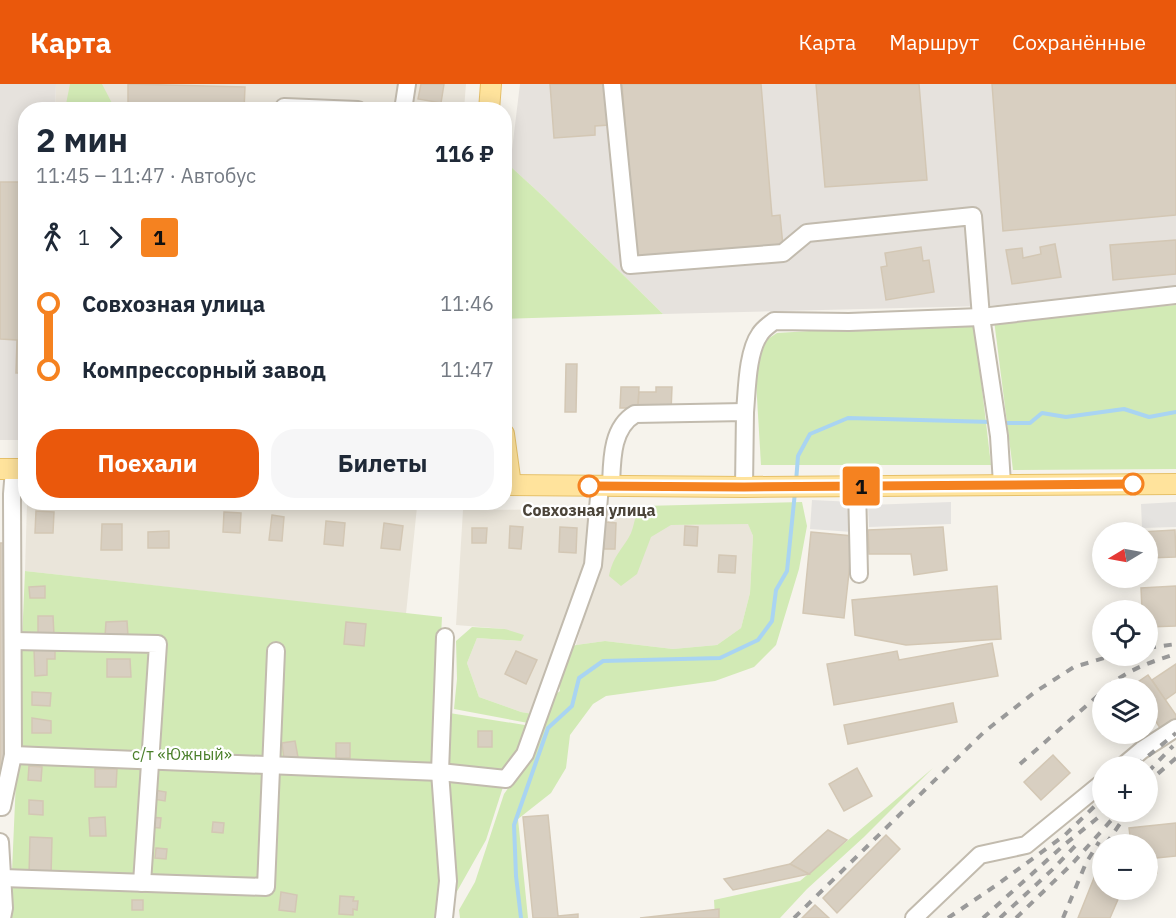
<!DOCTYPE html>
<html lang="ru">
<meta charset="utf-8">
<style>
body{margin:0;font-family:"IBM Plex Sans",sans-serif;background:#f6f6f7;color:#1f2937;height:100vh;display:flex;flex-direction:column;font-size:22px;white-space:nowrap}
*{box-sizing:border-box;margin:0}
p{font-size:20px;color:#747a83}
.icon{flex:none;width:33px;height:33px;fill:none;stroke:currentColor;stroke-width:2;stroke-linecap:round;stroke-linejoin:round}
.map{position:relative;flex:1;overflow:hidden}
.sheet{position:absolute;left:18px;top:18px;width:494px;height:408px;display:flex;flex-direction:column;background:#fff;border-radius:24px;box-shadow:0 3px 15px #0003}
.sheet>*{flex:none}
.badge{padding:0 12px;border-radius:4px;font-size:21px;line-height:39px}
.needle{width:39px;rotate:260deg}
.controls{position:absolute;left:1092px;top:438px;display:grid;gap:12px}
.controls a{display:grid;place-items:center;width:66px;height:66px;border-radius:50%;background:#fff;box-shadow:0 3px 15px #0003;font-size:30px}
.map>.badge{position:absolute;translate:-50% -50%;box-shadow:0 0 0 3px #fff}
.legs{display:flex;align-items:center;gap:9px;height:66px;padding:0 18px;font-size:20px}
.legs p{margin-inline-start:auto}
.summary{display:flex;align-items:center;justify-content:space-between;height:102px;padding:0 18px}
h1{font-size:33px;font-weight:700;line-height:45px}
.cta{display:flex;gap:12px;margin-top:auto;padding:12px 18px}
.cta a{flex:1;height:69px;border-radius:24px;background:#ea580c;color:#fff;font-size:24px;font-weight:700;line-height:69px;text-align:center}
.cta a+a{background:#f6f6f7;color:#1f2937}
ul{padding:0 18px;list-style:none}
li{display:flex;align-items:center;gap:21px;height:66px;font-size:22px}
li i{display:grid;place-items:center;width:9px;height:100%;margin:0 8px;background:currentColor}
li i::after{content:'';width:15px;height:15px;margin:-8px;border:4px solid;border-radius:50%;background:#fff}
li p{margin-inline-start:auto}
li:first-child i{background:linear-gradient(#0000 50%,currentColor 0)}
li:last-child i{background:linear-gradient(currentColor 50%,#0000 0)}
header{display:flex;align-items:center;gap:36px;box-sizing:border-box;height:84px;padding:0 30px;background:#ea580c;color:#fff}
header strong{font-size:28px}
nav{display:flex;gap:33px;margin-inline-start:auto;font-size:21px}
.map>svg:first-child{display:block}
.residential{fill:#eae5da}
.industrial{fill:#e6e2dd}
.green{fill:#d2eab5}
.parking{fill:#e5e3e0}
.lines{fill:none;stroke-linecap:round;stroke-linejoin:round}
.stream{stroke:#a9d4f2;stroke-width:4}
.building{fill:#d8cfc1;stroke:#d3c7b4;stroke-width:1.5}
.minor-casing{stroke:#c2bbae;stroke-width:20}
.major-casing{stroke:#e6c16a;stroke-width:22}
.minor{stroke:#fff;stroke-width:16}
.major{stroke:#ffe39c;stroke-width:20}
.rail{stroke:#9a9a9a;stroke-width:4;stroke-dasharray:8 8;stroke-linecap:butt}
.line-1-casing{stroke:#fff;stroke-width:14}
.line-1{stroke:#f58220;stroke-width:9}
.stop-1-dot{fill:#fff;stroke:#f58220;stroke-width:3}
.labels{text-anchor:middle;stroke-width:4.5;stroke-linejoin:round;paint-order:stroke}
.stop-label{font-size:16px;font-weight:bold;fill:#4b4439;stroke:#fff}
.park-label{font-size:16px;fill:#4a7f2a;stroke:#fff}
</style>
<header>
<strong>Карта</strong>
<nav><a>Карта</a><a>Маршрут</a><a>Сохранённые</a></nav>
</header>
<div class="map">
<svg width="1176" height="834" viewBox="0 0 1176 834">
<rect width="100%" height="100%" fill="#f6f3ec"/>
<!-- residential -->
<g class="residential">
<path d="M56,0H466L464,25L55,26Z"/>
<path d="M27,419L417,423L406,530L25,487Z"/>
<path d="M643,422L671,441L748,439L753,452L750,509L741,544L717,561L673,565L605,557L576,561L598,485L603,424Z"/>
<path d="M592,425L587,479L533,630L521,628L479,613L467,579L477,554L521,557L505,545L456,541L463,426Z"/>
</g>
<!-- industrial -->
<g class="industrial">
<path d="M0,0H56L55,25L26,26L25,356H0Z"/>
<path d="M520,0H1176V208L983,222L663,230L546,115L510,82Z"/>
</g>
<!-- green -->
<g class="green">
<path d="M70,0H102L115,25H65Z"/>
<path d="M510,82L546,115L663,230L504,235V131Z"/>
<path d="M1176,221V385L1013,386L994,236Z"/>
<path d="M974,237L991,381H761L754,264L777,249Z"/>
<path d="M802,418L807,442L799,485L776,561L754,583L715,597L606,612L593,620L570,651L566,684L551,709L518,735L528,834H460L459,826L475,798L504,710L528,676L539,641L454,625L457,595L456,557L472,543L505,545L524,551L521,557L477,554L467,579L479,613L521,628L533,630L544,619L560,607L557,587L560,567L576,561L605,557L673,565L717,561L741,544L750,509L753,452L748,440L671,441L651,453L637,490L621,502L609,492C613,473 620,468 629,453C636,441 632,433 643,422Z"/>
<path d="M25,487L442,533L437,627L537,643L526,675L503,703L486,756L442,834H10Z"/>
<path d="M933,684L864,753L807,805L780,834H715L714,816L800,797Z"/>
</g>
<!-- parking -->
<g class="parking">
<path d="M812,416L854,418L852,448L810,445Z"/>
<path d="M951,418V440L869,443L868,421Z"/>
<path d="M1176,418V443L1142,444L1141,420Z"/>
</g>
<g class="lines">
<!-- stream -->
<g class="stream">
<path d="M1002,339H1030L1042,329L1066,333L1124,325L1149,333L1176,328"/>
<path d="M796,398L798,372L810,350L848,334L991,338"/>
<path d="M521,834L516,792L514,741L548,644L572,622L579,594L603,577L720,574L758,556L772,537L776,506L787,487L795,408"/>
</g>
</g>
<!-- building -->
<g class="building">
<path d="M128,0L245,3L244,26H128Z"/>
<path d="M421,0H444L441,19L418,15Z"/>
<path d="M550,0H605L609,41L595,42V51L554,54Z"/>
<path d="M622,0H761L772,132L780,131L783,162L636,174Z"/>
<path d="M816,0H919L927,96L825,103Z"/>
<path d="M992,0H1176V131L1003,147Z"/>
<path d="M0,98H26V289H16L17,256L0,255Z"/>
<path d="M1176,156V190L1113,196L1110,161Z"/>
<path d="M1055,160L1061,193L1012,200L1006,166L1022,164L1023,174L1041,170L1040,163Z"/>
<path d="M921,163L923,177L929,176L934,208L886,216L881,183L887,182L885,169Z"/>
<path d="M566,280H577L576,328H565Z"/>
<path d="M621,303H639L638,324H620Z"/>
<path d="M656,303H672L671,327L656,321H638L639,308H656Z"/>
<path d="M36,427L54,428L53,449H35Z"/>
<path d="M224,428L241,429L240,449L223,448Z"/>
<path d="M272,431L284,433L282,457L269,456Z"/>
<path d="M326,437L345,439L343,462L324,460Z"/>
<path d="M605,438L616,439L615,465H604Z"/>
<path d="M384,439L403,442L400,466L381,464Z"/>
<path d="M102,440H122V466H101Z"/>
<path d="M510,442L523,443L521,465L509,464Z"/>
<path d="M685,442L698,443L697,462L684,461Z"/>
<path d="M560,443L577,444L576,469L559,468Z"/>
<path d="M943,443L947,486L914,491L911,470H869L868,446Z"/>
<path d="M472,444H487L486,459H472Z"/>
<path d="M1175,446L1176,473L1148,474V448H1140Z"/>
<path d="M169,447V464H148V448Z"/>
<path d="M811,448L853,452L844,534L803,529Z"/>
<path d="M0,459H6L5,691H0Z"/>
<path d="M719,471L736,472L735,489L718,488Z"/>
<path d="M45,502V514H30L29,503Z"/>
<path d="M997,502L1001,555L906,561L855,551L852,516Z"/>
<path d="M1176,502V542L1148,543V526H1142L1141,504Z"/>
<path d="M38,532H53L54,551L38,552Z"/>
<path d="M127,537L128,552H105L106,538Z"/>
<path d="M346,538L366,540L364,562L344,560Z"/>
<path d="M992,559L998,592L834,621L827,580L897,567L899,576Z"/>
<path d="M55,564V575H47V591L35,592L34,565Z"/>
<path d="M516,567L537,576L526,600L505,590Z"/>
<path d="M107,575H130L131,593H107Z"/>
<path d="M1176,580V608L1165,616L1152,596Z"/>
<path d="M1148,591L1176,631V634L1160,644L1148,625V604H1133L1132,602Z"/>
<path d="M32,608L51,609L50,622L32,621Z"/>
<path d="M953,619L957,638L848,660L844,641Z"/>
<path d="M32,634L51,637V649H32Z"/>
<rect x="478" y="647" width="14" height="16"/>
<path d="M295,657L298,673L284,675L282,659Z"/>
<rect x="336" y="659" width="14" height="15"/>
<path d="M1053,671L1070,689L1041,716L1024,698Z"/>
<path d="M29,682L42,683L41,697L28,696Z"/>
<path d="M857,684L872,712L844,727L829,700Z"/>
<path d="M95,685H117L116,703H95Z"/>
<path d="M154,706L166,708L165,717L153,715Z"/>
<path d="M29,716L43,717V731L29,730Z"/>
<path d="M548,731L558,832L578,830V834H533L523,733Z"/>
<path d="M105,733L106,752H90L89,734Z"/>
<path d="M150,733L161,734L160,744L149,743Z"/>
<path d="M213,738L224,739L223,749L212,748Z"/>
<path d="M1176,739V772L1156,774L1157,789L1148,790V760H1131L1129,744Z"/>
<path d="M828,746L847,756L809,790L790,780Z"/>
<path d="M886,751L900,765L837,829L823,814Z"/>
<path d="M30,753L52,754L51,792L29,791Z"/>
<path d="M156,764L167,765L166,775L155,774Z"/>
<path d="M1100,779L1102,780V806H1122L1110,834H1078Z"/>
<path d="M790,780L809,790L733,806L724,795Z"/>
<path d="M281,808L297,811L295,828L279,826Z"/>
<path d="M340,812L354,813L353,817H358L357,826L353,825V831L339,830Z"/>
<rect x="132" y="816" width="11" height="10"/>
<path d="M815,821L829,834H802Z"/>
<path d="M719,825V834H640Z"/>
</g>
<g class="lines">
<!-- minor casing -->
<g class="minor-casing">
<g id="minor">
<path d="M612,0L630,181L783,169L807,149L973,132L981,233L999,352L1002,400"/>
<path d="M284,23L358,26"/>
<path d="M403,26L407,0"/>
<path d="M745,328C747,307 747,268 760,250C763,245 769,241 774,237L849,238L981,233L1176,211"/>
<path d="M611,402C612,377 611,344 635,330L745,328L744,403"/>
<path d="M857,402L859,490"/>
<path d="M14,557L158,560L142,799"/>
<path d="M13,671L440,688L506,695L525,670L593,481L600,402"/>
<path d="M1123,682L1142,666L1176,644"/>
<path d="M0,723H2L13,671L12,410L14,385"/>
<path d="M0,758L4,824L2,834"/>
<path d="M3,794L266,803L276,567"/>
<path d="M444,834L448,797L440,688L445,553"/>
<path d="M914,834L980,771L1026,761L1102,699"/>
</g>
</g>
<!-- major casing -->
<g class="major-casing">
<g id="major">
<path d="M489,26L491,0"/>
<path d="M504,350L511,401"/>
<path d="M0,385H26"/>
<path d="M504,401L744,403L1176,400"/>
</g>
</g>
<!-- minor -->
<use href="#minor" class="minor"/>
<!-- major -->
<use href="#major" class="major"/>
<!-- rail -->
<g class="rail">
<path d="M1148,564L1176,560"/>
<path d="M1106,604C1127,586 1150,578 1176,570"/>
<path d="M1020,680L1102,608"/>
<path d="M1136,682L1176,649"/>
<path d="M1148,688L1173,662"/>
<path d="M1148,702L1154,693L1176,674"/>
<path d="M1106,760L1128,728"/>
<path d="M794,834L984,648L1035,608L1074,583L1111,572"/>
<path d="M948,834L998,800L1065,751L1102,715"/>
<path d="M983,834L1064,761L1105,728"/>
<path d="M1000,834L1053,785L1079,758"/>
<path d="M1016,834L1072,780L1115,732"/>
<path d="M1063,834L1086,779L1099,758"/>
</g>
</g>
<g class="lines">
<!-- line-1 casing -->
<g class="line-1-casing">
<path id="line-1" d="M589,402L744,403L1133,400"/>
</g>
<!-- line-1 -->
<use href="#line-1" class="line-1"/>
</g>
<!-- markers -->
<g class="stop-1-dot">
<circle cx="1133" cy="400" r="10"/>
<circle cx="589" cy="402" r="10"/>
</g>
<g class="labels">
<!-- stop labels -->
<g class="stop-label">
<text x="589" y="432">Совхозная улица</text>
</g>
<!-- park labels -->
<g class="park-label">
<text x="182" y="676">с/т «Южный»</text>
</g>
</g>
</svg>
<div class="controls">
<a><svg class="needle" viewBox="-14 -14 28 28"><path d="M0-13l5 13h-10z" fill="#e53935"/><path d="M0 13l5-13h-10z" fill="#747a83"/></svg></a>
<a><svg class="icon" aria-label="locate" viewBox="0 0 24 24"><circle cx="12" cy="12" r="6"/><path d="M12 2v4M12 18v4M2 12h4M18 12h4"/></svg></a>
<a><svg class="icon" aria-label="layers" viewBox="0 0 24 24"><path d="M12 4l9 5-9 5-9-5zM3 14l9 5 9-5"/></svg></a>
<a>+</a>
<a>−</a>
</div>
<b class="badge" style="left:861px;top:402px;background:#f58220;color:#111">1</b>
<section class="sheet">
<div class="summary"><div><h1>2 мин</h1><p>11:45 – 11:47 · Автобус</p></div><b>116 ₽</b></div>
<div class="legs"><svg class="icon" aria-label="walk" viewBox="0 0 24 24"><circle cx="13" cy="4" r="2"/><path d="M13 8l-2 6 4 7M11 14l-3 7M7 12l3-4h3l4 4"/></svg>1<svg class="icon" aria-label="forward" viewBox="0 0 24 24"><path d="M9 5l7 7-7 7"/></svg><b class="badge" style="background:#f58220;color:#111">1</b></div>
<ul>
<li><i style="color:#f58220"></i><b>Совхозная улица</b><p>11:46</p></li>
<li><i style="color:#f58220"></i><b>Компрессорный завод</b><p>11:47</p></li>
</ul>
<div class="cta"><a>Поехали</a><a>Билеты</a></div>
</section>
</div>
